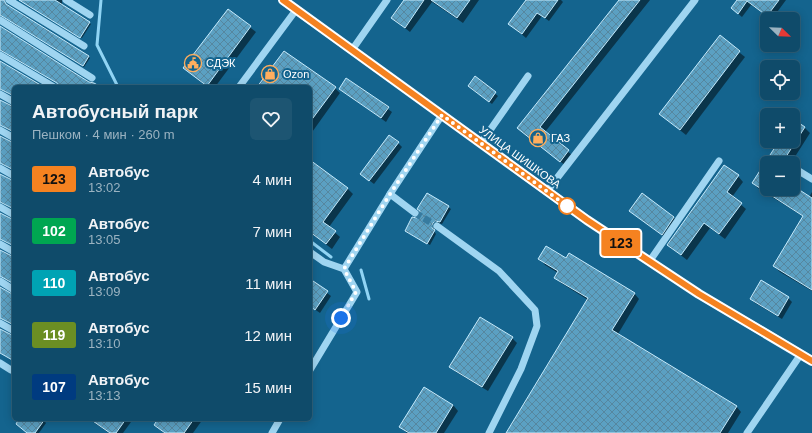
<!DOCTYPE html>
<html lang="ru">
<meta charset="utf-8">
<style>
body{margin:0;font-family:Arial,sans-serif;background:#1d5572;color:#f1f3f6;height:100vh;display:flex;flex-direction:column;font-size:15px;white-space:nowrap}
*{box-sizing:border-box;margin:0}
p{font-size:13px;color:#9bb3c1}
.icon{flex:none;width:22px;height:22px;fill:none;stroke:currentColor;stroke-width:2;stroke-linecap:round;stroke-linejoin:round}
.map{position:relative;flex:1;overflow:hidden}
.sheet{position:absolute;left:12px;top:85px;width:300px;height:336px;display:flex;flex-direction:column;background:#0f4b6a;border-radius:6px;box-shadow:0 2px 10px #0003,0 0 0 1px #2f637e}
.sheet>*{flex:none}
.badge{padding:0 8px;border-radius:3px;font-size:14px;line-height:26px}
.needle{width:26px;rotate:113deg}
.fabs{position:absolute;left:760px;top:12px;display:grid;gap:8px}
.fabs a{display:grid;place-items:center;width:40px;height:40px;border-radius:6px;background:#0f4b6a;box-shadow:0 2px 10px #0003,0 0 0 1px #2f637e;font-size:20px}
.you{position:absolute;width:20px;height:20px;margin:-10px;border:3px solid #fff;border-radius:50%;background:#1a73e8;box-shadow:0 0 0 6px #1a73e833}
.map>.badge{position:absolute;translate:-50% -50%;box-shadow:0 0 0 2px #fff}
.round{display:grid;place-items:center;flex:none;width:42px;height:42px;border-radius:6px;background:#1d5572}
.head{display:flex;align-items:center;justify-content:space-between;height:68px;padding:0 20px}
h1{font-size:19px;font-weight:700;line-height:30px}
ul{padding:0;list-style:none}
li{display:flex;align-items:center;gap:12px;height:52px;padding:0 20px}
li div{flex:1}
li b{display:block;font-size:15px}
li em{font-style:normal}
li .badge{min-width:44px;font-weight:700;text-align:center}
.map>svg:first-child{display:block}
.shadow{fill:#0007}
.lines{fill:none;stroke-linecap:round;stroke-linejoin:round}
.stream{stroke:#90d4f4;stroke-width:3}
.building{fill:url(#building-cross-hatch);stroke:#c5eafc}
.minor-tunnel{stroke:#377b9f;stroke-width:7;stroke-dasharray:7 3.5;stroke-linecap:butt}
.minor{stroke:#9fd5f1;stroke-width:7}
.major{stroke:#e8f6ff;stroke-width:10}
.line-casing{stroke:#fff;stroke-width:9}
.line{stroke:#f58220;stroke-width:6}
.walk{stroke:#fff;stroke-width:4;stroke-dasharray:0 7.2}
.stop-dot{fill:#fff;stroke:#f58220;stroke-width:2}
.labels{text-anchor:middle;stroke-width:4;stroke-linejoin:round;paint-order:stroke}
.poi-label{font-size:11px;fill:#fff;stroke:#14648e;text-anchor:start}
.street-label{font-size:11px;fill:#fff;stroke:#14648e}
</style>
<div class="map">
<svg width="812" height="433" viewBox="0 0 812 433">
<defs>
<pattern id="building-cross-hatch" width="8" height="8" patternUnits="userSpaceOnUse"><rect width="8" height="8" fill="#5ba0c2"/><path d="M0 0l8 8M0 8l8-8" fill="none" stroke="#56879f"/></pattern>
</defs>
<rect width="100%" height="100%" fill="#14648e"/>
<!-- shadow -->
<g class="shadow">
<path d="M0,0H5V2L7,6L89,57L90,58L84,67L5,16H0Z"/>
<path d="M19,0H62V4L70,11L91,24L82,38Z"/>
<path d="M405,0H479L463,23L432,2L410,32L392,18Z"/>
<path d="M527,0H561L563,2L549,21L542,16L526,38L510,24Z"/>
<path d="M620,0H650L545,132L573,156L566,166L524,133Z"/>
<path d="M738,0H786L772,19L751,5L742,17L736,12Z"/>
<path d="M228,10L256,32L215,87H208L185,68Z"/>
<path d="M720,37L745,57L686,135L666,119Z"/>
<path d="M284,52L335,88L340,93L310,135V87H258Z"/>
<path d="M475,78L498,96L492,104L472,89Z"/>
<path d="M347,79L392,112L386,122L340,89Z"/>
<path d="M793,120L805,128L810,133L791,163H767V189H793V187L809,197L812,192V291L780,272L774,266L804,217L759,189L753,183L780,141H793Z"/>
<path d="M398,143L402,147L374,184L365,177Z"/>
<path d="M310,161L347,188L353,194L329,227L340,237L332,249L310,232Z"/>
<path d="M738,176L743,182L732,197L746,209L725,239L710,228L687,260L674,250L668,245Z"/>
<path d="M448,207L451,209L442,224L438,223L435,226L434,231L436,234L430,245L408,233L417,219L420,216Z"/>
<path d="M635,215L674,218L678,222L666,238Z"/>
<path d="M540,259L634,293L639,299L618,334L736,406L741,412L728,433H507L588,300L561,283L555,277L558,273L545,265Z"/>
<path d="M310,280L331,296L320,313L310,306Z"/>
<path d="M762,282L788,298L792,302L782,319L755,303L751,299Z"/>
<path d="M512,338L517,343L488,391L456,372L451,367Z"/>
<path d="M453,405L458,411L444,433H407L400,427Z"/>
<path d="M21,419H42L46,423L39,433H28Z"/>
<path d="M89,419H128L131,422L123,433H109Z"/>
<path d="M159,419H203L193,433H164L155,425Z"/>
</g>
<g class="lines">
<!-- stream -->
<g class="stream">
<path d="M101,0L97,45L118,87"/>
<path d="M310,241L331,257"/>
<path d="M361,270L369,299"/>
</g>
</g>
<!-- building -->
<g class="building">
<path d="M0,0H4L6,4L89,56L83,66L0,15Z"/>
<path d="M19,0H55L90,22L80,38Z"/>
<path d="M404,0H424L405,28L391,18Z"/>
<path d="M431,0H470L457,18Z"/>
<path d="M526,0H558L545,18L537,13L522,34L508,24Z"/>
<path d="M619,0H640L540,127L569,150L560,162L517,128Z"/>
<path d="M737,0H779L767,16L747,1L738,14L731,8Z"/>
<path d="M228,9L251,26L207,86L183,68Z"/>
<path d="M0,26L89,82L94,83L101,87H59L57,83L0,50Z"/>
<path d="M720,35L740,51L680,130L659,114Z"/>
<path d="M284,51L336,87L310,122V87H257Z"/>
<path d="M0,61L44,87H14V96L0,89Z"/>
<path d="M475,76L496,92L489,102L468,86Z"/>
<path d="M346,78L389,107L381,118L339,89Z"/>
<path d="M0,100L14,107V132L0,125Z"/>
<path d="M793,119L805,127L782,163H767V189H798L812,198V290L773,266L803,216L752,183L779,141H793Z"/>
<path d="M389,135L399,142L369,181L360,174Z"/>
<path d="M0,136L14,143V170L0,163Z"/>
<path d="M310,160L348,188L323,222L336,231L326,244L310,232Z"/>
<path d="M724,165L739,175L727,192L742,203L719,234L704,223L681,255L667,245Z"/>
<path d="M0,174L14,181V209L0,202Z"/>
<path d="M427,193L449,206L440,222L435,221L433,223L432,228L435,230L427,244L405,231L412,217L417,218L419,216L420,211L417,209Z"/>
<path d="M642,193L674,217L662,235L629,211Z"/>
<path d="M0,213L14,220V246L0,239Z"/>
<path d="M546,246L566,258L569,253L635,293L612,330L737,406L720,433H506L588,298L554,278L558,271L538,259Z"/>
<path d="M0,250L14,257V284L0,276Z"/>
<path d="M310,279L328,291L315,310L310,306Z"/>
<path d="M761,280L789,297L778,316L750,299Z"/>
<path d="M0,287L14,295V325L0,318Z"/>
<path d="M480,317L513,337L482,387L449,367Z"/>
<path d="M0,329L14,336V361L0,353Z"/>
<path d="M424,387L453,405L436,433H409L399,427Z"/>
<path d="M19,419H45L35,433H27L16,424Z"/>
<path d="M90,419H126L116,433H110Z"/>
<path d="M158,419H194L184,433H165L154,425Z"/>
</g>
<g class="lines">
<!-- minor-tunnel -->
<path class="minor-tunnel" d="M415,213L437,226"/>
<!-- minor -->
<g class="minor">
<path d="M9,0L84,46"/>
<path d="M66,0L90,15"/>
<path d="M0,20L92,78"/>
<path d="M352,50L387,0"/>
<path d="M0,55L54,87"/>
<path d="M239,87L296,10"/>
<path d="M0,94L14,102"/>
<path d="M0,130L14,138"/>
<path d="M481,143L528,76"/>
<path d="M0,168L14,176"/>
<path d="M794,168L812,179"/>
<path d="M547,191L695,0"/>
<path d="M390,194L415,213"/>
<path d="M0,207L14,215"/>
<path d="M437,226L499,271L535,310L537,326L521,369L489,433"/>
<path d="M0,244L14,252"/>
<path d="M310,252L324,262L344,269L357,292L310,370"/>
<path d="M649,262L719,161"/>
<path d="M344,269L390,194L442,115"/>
<path d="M0,281L14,290"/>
<path d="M0,323L14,331"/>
<path d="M0,363L11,370"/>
<path d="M272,433L280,419"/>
<path d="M747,433L801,354"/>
</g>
<!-- major -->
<path class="major" d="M283,0L587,220L699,294L812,361"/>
</g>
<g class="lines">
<!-- line casing -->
<g class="line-casing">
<path id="line" d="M283,0L587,220L699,294L812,361"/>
</g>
<!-- line -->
<use href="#line" class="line"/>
<!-- walk -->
<path class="walk" d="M341,318L356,292L344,269L390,194L442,115L567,206"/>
</g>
<!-- icons -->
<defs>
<g id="civic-ring" transform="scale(0.9)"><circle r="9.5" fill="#14648e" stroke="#ffae5e" stroke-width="1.5"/><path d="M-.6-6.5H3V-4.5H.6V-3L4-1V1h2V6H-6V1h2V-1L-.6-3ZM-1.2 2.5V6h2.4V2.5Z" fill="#ffae5e"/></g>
<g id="shop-ring" transform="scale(0.9)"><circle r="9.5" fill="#14648e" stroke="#ffae5e" stroke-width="1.5"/><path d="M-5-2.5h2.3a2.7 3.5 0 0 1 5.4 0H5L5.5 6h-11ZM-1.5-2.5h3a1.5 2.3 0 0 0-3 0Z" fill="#ffae5e"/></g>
</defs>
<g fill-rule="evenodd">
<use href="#civic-ring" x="193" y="63"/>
<use href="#shop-ring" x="270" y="74"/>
<use href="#shop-ring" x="538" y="138"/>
</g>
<!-- markers -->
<circle class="stop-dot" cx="567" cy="206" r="8"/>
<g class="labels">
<!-- poi labels -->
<g class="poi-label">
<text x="206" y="67">СДЭК</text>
<text x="283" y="78">Ozon</text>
<text x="551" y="142">ГАЗ</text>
</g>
<!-- street labels -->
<g class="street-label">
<text transform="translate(520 157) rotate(36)" y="4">УЛИЦА ШИШКОВА</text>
</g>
</g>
</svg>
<div class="fabs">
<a><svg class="needle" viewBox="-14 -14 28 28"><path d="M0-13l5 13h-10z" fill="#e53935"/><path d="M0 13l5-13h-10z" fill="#9bb3c1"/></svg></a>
<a><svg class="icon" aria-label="locate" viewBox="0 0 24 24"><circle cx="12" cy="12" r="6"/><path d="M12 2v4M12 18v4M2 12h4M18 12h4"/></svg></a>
<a>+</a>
<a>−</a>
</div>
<div class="you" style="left:341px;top:318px"></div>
<b class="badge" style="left:621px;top:243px;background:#f58220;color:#111">123</b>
<section class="sheet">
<div class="head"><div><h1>Автобусный парк</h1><p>Пешком · 4 мин · 260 m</p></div><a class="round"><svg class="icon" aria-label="heart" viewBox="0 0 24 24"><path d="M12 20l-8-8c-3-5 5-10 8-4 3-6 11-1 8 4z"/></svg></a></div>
<ul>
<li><span class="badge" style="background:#f58220;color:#111">123</span><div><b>Автобус</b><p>13:02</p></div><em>4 мин</em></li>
<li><span class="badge" style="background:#00a651;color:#fff">102</span><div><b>Автобус</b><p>13:05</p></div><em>7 мин</em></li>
<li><span class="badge" style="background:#00a3b4;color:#fff">110</span><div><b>Автобус</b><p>13:09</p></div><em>11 мин</em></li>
<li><span class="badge" style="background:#6b8e23;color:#fff">119</span><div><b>Автобус</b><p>13:10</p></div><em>12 мин</em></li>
<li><span class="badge" style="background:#003b80;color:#fff">107</span><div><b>Автобус</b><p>13:13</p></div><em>15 мин</em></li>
</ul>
</section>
</div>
